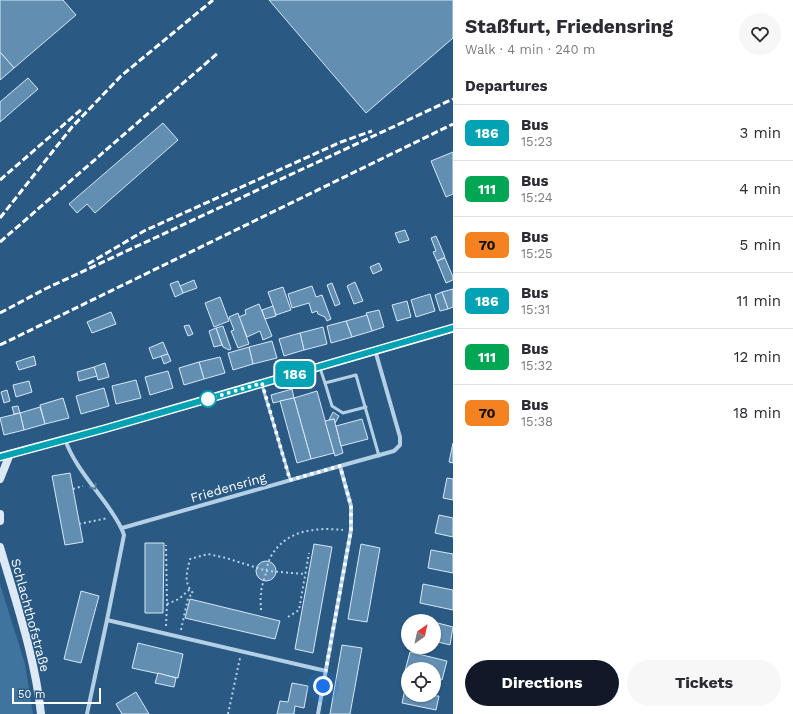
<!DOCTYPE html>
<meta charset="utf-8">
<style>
body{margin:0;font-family:"Work Sans",sans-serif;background:#f7f7f7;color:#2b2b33;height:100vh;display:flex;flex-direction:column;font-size:15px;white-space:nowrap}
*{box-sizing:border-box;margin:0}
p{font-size:13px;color:#7c7c81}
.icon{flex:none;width:22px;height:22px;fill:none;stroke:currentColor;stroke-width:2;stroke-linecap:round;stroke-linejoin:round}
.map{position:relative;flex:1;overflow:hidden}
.drawer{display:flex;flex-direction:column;background:#fff;width:340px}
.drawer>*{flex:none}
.badge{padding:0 8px;border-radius:6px;font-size:14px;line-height:26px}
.needle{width:26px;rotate:33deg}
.buttons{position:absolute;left:401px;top:614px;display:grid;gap:8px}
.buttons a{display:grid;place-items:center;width:40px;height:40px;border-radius:50%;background:#fff;box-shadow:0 1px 3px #0004;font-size:20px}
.scale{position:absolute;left:12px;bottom:10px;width:89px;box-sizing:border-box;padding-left:4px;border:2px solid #fff;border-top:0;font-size:11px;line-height:14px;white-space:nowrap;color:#fff;-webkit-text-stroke:3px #2a5a83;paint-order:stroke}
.you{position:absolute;width:20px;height:20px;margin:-10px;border:3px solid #fff;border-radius:50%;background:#1a73e8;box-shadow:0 0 0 6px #1a73e833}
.map>.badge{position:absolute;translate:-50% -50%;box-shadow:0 0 0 2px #fff}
h2{padding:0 12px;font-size:15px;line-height:36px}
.round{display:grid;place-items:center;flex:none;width:42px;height:42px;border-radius:21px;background:#f7f7f7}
.summary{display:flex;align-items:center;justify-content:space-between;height:68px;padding:0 12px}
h1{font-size:19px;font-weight:700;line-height:30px}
.primary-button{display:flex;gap:8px;margin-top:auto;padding:8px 12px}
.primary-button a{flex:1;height:46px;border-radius:24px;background:#111827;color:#fff;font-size:16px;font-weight:700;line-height:46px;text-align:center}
.primary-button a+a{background:#f7f7f7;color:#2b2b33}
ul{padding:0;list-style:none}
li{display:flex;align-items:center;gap:12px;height:56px;padding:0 12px;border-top:1px solid #e1e1e2}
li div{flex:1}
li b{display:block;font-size:15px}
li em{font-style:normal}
li .badge{min-width:44px;font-weight:700;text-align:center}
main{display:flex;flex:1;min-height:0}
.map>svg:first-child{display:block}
.green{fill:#3f749f}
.building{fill:#628eb2;stroke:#d7e8f5}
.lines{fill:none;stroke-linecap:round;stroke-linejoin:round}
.path{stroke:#b4d0e6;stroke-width:2;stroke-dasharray:2 3;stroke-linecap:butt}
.lane{stroke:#b4d0e6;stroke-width:3}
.street{stroke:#b4d0e6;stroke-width:4}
.secondary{stroke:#ddeaf6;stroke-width:8}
.rail{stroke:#fff;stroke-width:3;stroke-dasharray:7 3;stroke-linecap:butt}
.oneway{stroke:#537da1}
.line-casing{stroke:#fff;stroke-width:9}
.line{stroke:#00a3b4;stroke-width:6}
.walk{stroke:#fff;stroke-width:4;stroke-dasharray:0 7.2}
.stop-dot{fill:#fff;stroke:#00a3b4;stroke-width:2}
.labels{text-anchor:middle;stroke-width:3;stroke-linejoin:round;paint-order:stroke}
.street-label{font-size:13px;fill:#fff;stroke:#2a5a83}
</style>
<main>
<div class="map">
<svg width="453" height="714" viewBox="0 0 453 714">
<rect width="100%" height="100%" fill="#2a5a83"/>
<!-- green -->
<path class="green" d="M0,584L25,664L33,714H0Z"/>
<!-- building -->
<g class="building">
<path d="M0,0H63L76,15L14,68L0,52Z"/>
<path d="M269,0H453V38L366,113Z"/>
<path d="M0,52L14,68L0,80Z"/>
<path d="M28,78L38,89L0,122V102Z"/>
<path d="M163,123L178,140L95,213L87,204L77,213L69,204Z"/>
<path d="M453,152V194L446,197L431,161Z"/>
<path d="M405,230L409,240L399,243L395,233Z"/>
<path d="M436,236L445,257L437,261L433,252L436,251L431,238Z"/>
<path d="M445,258L453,277V280L446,283L437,261Z"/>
<path d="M379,263L382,270L373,274L370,267Z"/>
<path d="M194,280L197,288L183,293L180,286Z"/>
<path d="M178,281L183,293L175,297L170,284Z"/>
<path d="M355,282L363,301L354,304L347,286Z"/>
<path d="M332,283L340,304L335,306L327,285Z"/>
<path d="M312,286L316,297L322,295L331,319L327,321L325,317L318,314L317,311L312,313L309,303L292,308L288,294Z"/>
<path d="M283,287L291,310L276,315L268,292Z"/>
<path d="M453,289V307L448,309L442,292Z"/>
<path d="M442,292L448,309L440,311L435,295Z"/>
<path d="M430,294L435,311L416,317L411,300Z"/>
<path d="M220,297L229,321L214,327L205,303Z"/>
<path d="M407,301L411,317L397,321L392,305Z"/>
<path d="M259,304L272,336L263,340L260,331L247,337L239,317L246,314L245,310Z"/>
<path d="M273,306L276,316L265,319L262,310Z"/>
<path d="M379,310L384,327L372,331L366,313Z"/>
<path d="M111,312L116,324L92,333L87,322Z"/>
<path d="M238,313L249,344L238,348L231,331L234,330L229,317Z"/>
<path d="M367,315L372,331L352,337L346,321Z"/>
<path d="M346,321L352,337L331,343L327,326Z"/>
<path d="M189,325L193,334L188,336L184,326Z"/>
<path d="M223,326L231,349L229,350L223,347L216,328Z"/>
<path d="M323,327L327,344L304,350L300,333Z"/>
<path d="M216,328L222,345L214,347L209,331Z"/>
<path d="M300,333L304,350L284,356L279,339Z"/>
<path d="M272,341L277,358L253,364L249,347Z"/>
<path d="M163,342L168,354L153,359L149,348Z"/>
<path d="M249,347L253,364L233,370L228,353Z"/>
<path d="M168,354L171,361L164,364L161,356Z"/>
<path d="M34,356L36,365L19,370L16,362Z"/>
<path d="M220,357L225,373L204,379L199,362Z"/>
<path d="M199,362L204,379L184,385L179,368Z"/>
<path d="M105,363L109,377L98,380L94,367Z"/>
<path d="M94,367L97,376L79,381L77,372Z"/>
<path d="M168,371L173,388L150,395L145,377Z"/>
<path d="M136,380L141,398L116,404L112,386Z"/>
<path d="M29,381L32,392L16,397L13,385Z"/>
<path d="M104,388L109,406L81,414L76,396Z"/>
<path d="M292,389L294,398L273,403L271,395Z"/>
<path d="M7,390L10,401L4,403L1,392Z"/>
<path d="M317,391L334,453L311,459L294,398Z"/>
<path d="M63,398L69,418L45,424L40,405Z"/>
<path d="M294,398L311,459L297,463L280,401Z"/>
<path d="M18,406L20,413L14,414L12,407Z"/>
<path d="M40,407L45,424L24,430L20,413Z"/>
<path d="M333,412L339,416L335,423L334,419L329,420Z"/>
<path d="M20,413L24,430L4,435L0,418Z"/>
<path d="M334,419L343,453L335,456L325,421Z"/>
<path d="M362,419L368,439L341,446L336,426Z"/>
<path d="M453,443V463L449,462Z"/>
<path d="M70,473L83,542L65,545L52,476Z"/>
<path d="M447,478L453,479V500L443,498Z"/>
<path d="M439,515L453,518V537L435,533Z"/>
<path d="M145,543H164L163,613H145Z"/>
<path d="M314,544L332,547L313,653L295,649Z"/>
<path d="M361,544L380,548L367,622L348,619Z"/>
<path d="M431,550L453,554V573L428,568Z"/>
<circle cx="266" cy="571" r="10"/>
<path d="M423,584L453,590V610L420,603Z"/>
<path d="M81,591L99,596L81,663L64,659Z"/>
<path d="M190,599L280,621L275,639L185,618Z"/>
<path d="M434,622L453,627L450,645L434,641Z"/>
<path d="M138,643L183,654L178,678L132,668Z"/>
<path d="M342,645L362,648L350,714H330Z"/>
<path d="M410,652L447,661L442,680L434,678V669H408V672L405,671Z"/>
<path d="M158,673L176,678L174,687L155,683Z"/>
<path d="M292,683L308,686L304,708L295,706L294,714H277L280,701L288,702Z"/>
<path d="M405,689H408V695L439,696L436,710L402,703Z"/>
<path d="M136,692L149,714H122L116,704Z"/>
</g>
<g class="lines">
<!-- path -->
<g class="path">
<path d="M73,489L83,486"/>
<path d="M79,524L108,518"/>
<path d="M167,604L179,599L190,589"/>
<path d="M261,610C261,605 260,599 261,594C261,587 264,580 266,573C267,568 268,562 270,558C285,530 315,527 343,530"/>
<path d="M288,617L299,610L309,553"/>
<path d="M166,626L167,604L166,545"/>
<path d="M181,630L188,598L193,593C183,582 187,572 190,559L208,554L226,558L267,571L305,574"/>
<path d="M228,714L240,658"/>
</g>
<!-- lane -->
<g class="lane">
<path d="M320,368L325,383L356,375L379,456"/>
<path d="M325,383L332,406L343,413L366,407"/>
<path d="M262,385L290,479"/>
</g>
<!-- street -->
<g class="street">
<path d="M65,439C72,462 95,488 109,508C115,517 121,525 124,535L107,620"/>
<path d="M122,528L340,466"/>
<path d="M87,714L107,620L326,671"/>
<path d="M318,714L351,530V506L340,466L394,451L400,445V437L375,350"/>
</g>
<!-- secondary -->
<g class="secondary">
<path d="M0,457L104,429L453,328"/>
<path d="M0,479L10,454"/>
<path d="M0,514V521"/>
<path d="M0,547C16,602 35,657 41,714"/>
</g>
<!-- rail -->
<g class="rail">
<path d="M0,180L83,108"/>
<path d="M0,218L72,127L121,76L213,0"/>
<path d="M0,242L219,52"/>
<path d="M88,264L144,231L341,142L372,131"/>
<path d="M0,313L45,289L453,99"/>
<path d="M0,345L453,124"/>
</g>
</g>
<!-- one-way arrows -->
<defs><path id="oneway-chevron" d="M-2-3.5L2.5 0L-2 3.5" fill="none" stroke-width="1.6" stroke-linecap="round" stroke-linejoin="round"/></defs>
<use class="oneway" href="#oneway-chevron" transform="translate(94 487) rotate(55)"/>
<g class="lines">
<!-- line casing -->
<g class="line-casing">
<path id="line" d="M0,457L104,429L453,328"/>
</g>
<!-- line -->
<use href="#line" class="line"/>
<!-- walk -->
<path class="walk" d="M208,399L262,383L290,480L340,466L351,506V530L323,686"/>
</g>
<!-- markers -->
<circle class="stop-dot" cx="208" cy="399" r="8"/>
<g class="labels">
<!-- street labels -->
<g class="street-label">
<text transform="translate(228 487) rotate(-16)" y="5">Friedensring</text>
<text transform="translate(31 615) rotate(75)" y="5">Schlachthofstraße</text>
</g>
</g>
</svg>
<div class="buttons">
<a><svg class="needle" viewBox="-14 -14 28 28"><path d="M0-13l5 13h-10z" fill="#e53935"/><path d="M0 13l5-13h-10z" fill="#7c7c81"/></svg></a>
<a><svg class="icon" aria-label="locate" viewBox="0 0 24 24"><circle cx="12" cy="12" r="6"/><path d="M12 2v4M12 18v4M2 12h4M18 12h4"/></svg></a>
</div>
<div class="scale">50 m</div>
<div class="you" style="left:323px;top:686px"></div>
<b class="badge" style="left:295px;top:374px;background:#00a3b4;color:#fff">186</b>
</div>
<section class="drawer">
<div class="summary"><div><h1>Staßfurt, Friedensring</h1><p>Walk · 4 min · 240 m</p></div><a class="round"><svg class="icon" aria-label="heart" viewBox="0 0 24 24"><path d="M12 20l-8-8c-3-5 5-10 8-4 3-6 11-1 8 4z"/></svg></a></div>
<h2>Departures</h2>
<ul>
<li><span class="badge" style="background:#00a3b4;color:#fff">186</span><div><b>Bus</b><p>15:23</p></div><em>3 min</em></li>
<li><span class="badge" style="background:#00a651;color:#fff">111</span><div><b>Bus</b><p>15:24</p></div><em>4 min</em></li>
<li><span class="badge" style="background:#f58220;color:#111">70</span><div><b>Bus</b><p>15:25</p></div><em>5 min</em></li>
<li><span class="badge" style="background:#00a3b4;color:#fff">186</span><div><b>Bus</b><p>15:31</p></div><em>11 min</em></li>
<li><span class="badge" style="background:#00a651;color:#fff">111</span><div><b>Bus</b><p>15:32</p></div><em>12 min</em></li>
<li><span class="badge" style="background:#f58220;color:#111">70</span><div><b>Bus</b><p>15:38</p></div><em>18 min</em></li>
</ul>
<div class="primary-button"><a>Directions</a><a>Tickets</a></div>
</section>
</main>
